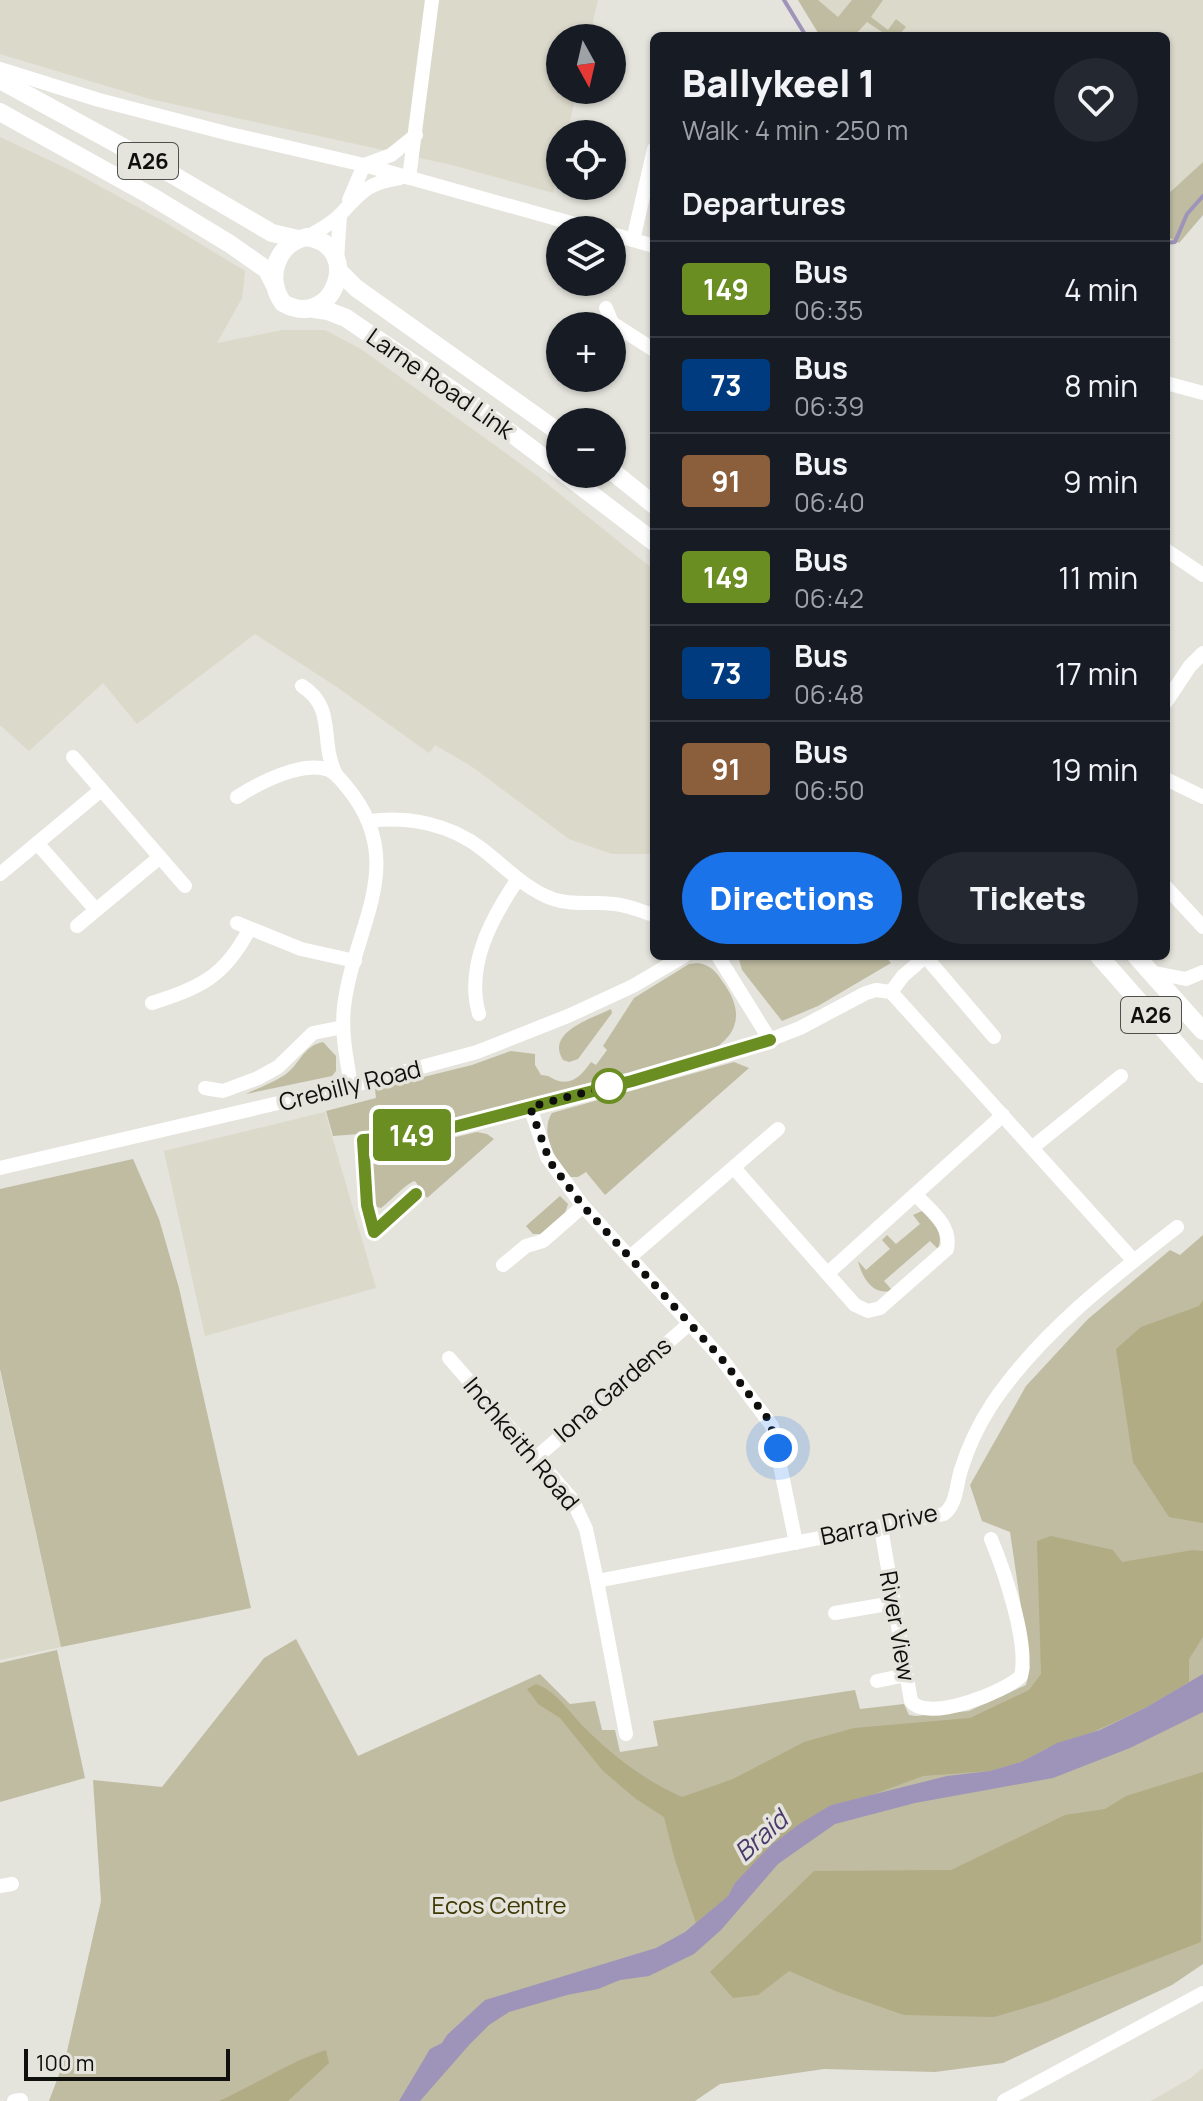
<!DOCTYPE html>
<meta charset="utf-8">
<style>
body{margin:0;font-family:Manrope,sans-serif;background:#242831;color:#f1f3f6;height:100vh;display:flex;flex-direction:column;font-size:30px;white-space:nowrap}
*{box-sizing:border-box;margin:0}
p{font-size:26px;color:#9ea1a6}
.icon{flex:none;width:44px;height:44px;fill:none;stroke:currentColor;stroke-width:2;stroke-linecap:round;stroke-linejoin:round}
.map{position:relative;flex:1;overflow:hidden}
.sheet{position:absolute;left:650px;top:32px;width:520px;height:928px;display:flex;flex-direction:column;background:#171b24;border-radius:12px;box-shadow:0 2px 6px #0004}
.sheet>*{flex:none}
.badge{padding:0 16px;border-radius:6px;font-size:28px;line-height:52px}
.needle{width:52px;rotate:172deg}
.buttons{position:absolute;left:546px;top:24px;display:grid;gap:16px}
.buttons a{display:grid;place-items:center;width:80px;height:80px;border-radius:50%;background:#171b24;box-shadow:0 2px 6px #0004;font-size:40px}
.scale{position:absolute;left:24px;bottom:20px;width:206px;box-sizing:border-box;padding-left:8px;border:4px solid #0f0f0d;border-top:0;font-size:22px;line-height:28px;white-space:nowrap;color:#0f0f0d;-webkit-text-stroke:6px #e4e3dc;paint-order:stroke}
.you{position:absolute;width:40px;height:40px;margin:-20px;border:6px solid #fff;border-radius:50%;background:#1a73e8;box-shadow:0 0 0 12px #1a73e833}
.map>.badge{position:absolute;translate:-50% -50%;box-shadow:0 0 0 4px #fff}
h2{padding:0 32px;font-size:30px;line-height:72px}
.round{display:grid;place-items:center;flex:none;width:84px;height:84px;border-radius:42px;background:#242831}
.summary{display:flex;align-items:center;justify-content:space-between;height:136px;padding:0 32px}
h1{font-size:38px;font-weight:800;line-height:60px}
.cta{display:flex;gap:16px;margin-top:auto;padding:16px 32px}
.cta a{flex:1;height:92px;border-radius:48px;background:#1a73e8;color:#fff;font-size:32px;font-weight:800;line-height:92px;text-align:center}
.cta a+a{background:#242831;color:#f1f3f6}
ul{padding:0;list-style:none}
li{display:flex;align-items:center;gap:24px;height:96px;padding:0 32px;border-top:2px solid #363941}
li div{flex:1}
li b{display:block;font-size:30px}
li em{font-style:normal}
li .badge{min-width:88px;font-weight:700;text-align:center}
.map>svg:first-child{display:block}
.built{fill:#dbd9ca}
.green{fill:#bfbca2}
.forest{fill:#b1ac83}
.water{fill:#9e94b9}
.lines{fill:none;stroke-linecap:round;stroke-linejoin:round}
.stream{stroke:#9e94b9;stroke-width:4}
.minor{stroke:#fff;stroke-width:14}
.major{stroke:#fff;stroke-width:18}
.line-casing{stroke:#fff;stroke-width:18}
.line{stroke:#6b8e23;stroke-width:12}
.walk{stroke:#0f0f0d;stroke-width:8;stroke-dasharray:0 14.4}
.stop-dot{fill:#fff;stroke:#6b8e23;stroke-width:4}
.labels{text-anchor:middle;stroke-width:7;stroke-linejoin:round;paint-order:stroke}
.shield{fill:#e4e3dc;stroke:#4f4f4b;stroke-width:2}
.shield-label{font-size:22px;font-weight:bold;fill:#0f0f0d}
.street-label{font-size:24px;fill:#0f0f0d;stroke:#e4e3dc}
.park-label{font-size:24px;fill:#3f3803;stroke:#e4e3dc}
.water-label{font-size:26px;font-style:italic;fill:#4a396c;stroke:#e4e3dc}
</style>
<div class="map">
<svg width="1203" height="2101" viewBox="0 0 1203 2101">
<rect width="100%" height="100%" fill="#e4e3dc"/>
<!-- built -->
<g class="built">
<path d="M0,0H598L589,38H560V90H577L567,134H560V162L553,193L452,165L150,99L0,54Z"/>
<path d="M798,0H1203V162L1166,197V36H820Z"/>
<path d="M0,137L74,172L161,220L245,271L242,298L217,343L283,330H325L361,349L536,475L654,570V854H612L569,839L471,766L435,745L429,753L337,687L255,634L137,724L103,683L29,751L0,725Z"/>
<path d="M325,1112L376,1288L205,1336L164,1151Z"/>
<path d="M0,1372L61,1647L0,1660Z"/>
<path d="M1203,2068V2101H1151L1191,2078Z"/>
</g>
<!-- green -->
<g class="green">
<path d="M798,0H818L838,17L852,0H883L871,17L888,30L896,19L906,27L898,36H888L867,22L854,36H820Z"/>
<path d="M1203,162V215L1179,243L1166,236V196Z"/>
<path d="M738,956H885L891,963L818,1006L782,1021L742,970Z"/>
<path d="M698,963C710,965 716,971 722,981C744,1010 741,1035 707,1053L463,1118L410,1130L333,1136L326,1111L376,1098L375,1089L472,1065L511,1051L535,1054V1065L541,1075C550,1075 551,1079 559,1081C574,1085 584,1072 591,1062L596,1065L607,1050L603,1046L634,998L689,964Z"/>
<path d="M611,1009L612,1013L578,1059L569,1062L563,1060C545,1032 593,1018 611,1009Z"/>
<path d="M323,1042L336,1056V1071L332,1076L246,1094C258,1088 272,1083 283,1076C299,1067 302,1046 323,1042Z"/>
<path d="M734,1062L749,1068L605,1195L586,1172L578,1177H569C556,1160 539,1133 552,1113Z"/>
<path d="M477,1132L487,1134L494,1139L427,1198L415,1181C406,1183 391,1201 381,1208L373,1206L370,1160L373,1152L381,1148L431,1143Z"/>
<path d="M133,1159L159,1219L179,1288L251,1608L61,1647L0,1369V1189Z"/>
<path d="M560,1196L568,1204L565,1213L541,1234H533L526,1226Z"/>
<path d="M922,1211C935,1223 944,1233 938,1249L930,1241L884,1281L892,1290C874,1297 862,1278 858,1261L866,1270L890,1249L882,1240L887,1235L896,1244L920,1224L913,1215Z"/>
<path d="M1203,1235V1964L1172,1985L1003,2063L935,2072L824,2069L720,2084L695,2101H49L66,2056L101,1901L93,1780L162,1787L264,1658L296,1639L358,1756L540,1674L570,1704L595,1701L602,1730H615L620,1752L658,1746L653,1721L855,1690L860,1709L904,1704L909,1715L916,1716L969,1711L1026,1685L1030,1668L1010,1532L982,1521L970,1485L1026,1386L1088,1319L1170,1250L1180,1255Z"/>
<path d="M57,1650L85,1778L0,1802V1663Z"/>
</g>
<!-- forest -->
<g class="forest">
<path d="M1203,1300V1523L1169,1517L1133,1462L1116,1349L1141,1327L1199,1306Z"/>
<path d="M1051,1536L1113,1550L1122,1562L1193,1550L1203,1551V1637L1189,1659V1682L1145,1708L1093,1732L1047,1748L1021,1762L990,1771L923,1776L869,1796L831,1805L735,1883L728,1896L696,1923L675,1860L664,1817L636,1799L603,1771L560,1718L538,1704L527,1689L536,1684C558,1692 569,1713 586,1729C614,1757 646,1781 682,1797L733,1779L804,1742L854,1728L970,1718L1029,1690L1041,1674L1037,1541Z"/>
<path d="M1203,1772L1201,1942L1045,2002L994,2017L904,2015L838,1992L789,1971L758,1995L733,1998L710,1972L814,1871L951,1870L1065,1815L1105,1809L1126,1796Z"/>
<path d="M326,2050L329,2063L288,2101H219C255,2085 289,2062 326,2050Z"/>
</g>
<!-- water -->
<path class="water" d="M1203,1674V1712L1130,1748L1053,1778L915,1803L835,1824L778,1864L721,1930L694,1954L649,1976L620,1980L598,1989L567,1995L509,2012L489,2025L470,2044L420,2101H399L430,2049L442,2043L447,2035L485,2000L656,1948L685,1932L728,1896L735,1883L770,1846L798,1825L831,1805L947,1776L990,1771L1021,1762L1057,1743L1100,1730L1145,1708Z"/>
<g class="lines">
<!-- stream -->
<g class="stream">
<path d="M784,0L806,36"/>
<path d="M1166,243L1175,242L1187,214L1203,196"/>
</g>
<!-- minor -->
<g class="minor">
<path d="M0,69L99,100L230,134L364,165L596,230"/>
<path d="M409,178L432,0"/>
<path d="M349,200L364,165L391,155L416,135"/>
<path d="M612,234L654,246"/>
<path d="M307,237C318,231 331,224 340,215C361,192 367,183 400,178"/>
<path d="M633,240L654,149"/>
<path d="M337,260L340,215"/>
<path d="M606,308L612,323L654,350"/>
<path d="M1166,383L1203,393"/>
<path d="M1166,550L1203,575"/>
<path d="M302,686C337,708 319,742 336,774"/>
<path d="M1166,702L1190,666L1203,653"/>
<path d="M73,757L185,886"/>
<path d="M1166,779L1203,797"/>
<path d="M237,797C259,783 302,760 329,770C336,773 341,780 346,786C411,863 353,927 344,1007C341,1034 347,1060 351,1086"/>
<path d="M370,821C408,816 450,824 482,849C504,866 525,889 553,899C573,906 594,901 614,904C627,905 639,910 650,914"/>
<path d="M37,843L96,910"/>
<path d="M0,874L101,790"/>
<path d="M1166,887L1203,927"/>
<path d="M237,923L301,949L355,961"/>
<path d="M77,926L160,857"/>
<path d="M718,956L770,1040"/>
<path d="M925,956L994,1037"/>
<path d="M1150,972L1186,979L1203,972"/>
<path d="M891,992L1134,1261"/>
<path d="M891,992L903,976L926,956"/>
<path d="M152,1003C201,987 224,977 249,930"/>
<path d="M479,1014C465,966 492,917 518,879"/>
<path d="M205,1088L223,1091L258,1078L278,1067L313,1033L343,1027"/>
<path d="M530,1107L547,1157L583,1206L721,1358L772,1426L796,1543"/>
<path d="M1033,1147L1121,1076"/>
<path d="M0,1168L351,1086L477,1052L568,1016L633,986L684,956"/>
<path d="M734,1168L855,1305L868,1311L880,1308L947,1249C952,1225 930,1210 915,1194"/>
<path d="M416,1194L374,1232L367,1205L363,1140L395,1138L450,1128L743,1050L800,1028L866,993L876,990L891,992"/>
<path d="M630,1257L778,1129"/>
<path d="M503,1265L526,1246L543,1241L583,1206"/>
<path d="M828,1273L1003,1115"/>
<path d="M449,1358L572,1499L586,1529L597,1581"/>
<path d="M537,1457L689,1324"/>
<path d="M881,1528L911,1701C928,1723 1005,1692 1021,1676C1029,1643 1004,1570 991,1539"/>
<path d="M835,1613L893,1603"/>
<path d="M877,1681L906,1675"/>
<path d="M626,1734L597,1581L944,1514C957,1504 956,1485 961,1470C968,1447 979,1424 992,1404C1039,1334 1110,1279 1177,1227"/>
<path d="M0,1886L12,1884"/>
<path d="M14,2101L21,2100"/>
<path d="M1004,2101L1203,1993"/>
</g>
<!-- major -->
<g class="major">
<path d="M0,80L161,168L272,233L298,239"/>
<path d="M0,112L151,196L230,244L267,270L274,284"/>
<path d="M307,237C365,246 333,332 283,303C265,279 276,243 307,237Z"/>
<path d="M338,270L356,288L560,433"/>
<path d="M314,309L328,311L346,318L474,405L560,470"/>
<path d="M612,471L654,505"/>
<path d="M565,474L654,542"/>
<path d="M1099,956L1203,1074"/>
<path d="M1136,956L1203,1031"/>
</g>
</g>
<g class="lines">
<!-- line casing -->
<g class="line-casing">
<path id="line" d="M416,1194L374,1232L367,1205L363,1140L395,1138L450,1128L632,1081L770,1040"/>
</g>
<!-- line -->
<use href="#line" class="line"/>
<!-- walk -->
<path class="walk" d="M609,1086L530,1107L550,1162L583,1206L721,1358L768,1419L778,1448"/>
</g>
<!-- markers -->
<circle class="stop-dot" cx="609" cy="1086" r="16"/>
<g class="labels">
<!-- shield labels -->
<g class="shield">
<rect x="118" y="143" width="60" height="36" rx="6"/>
<rect x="1121" y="997" width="60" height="36" rx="6"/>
</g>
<g class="shield-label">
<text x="148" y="169">A26</text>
<text x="1151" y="1023">A26</text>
</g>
<!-- street labels -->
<g class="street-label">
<text transform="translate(440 384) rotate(35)" y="8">Larne Road Link</text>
<text transform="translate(350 1086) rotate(-14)" y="8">Crebilly Road</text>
<text transform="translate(613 1390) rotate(-41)" y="8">Iona Gardens</text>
<text transform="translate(521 1444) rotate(50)" y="8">Inchkeith Road</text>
<text transform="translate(879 1525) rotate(-12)" y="8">Barra Drive</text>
<text transform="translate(897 1626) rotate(80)" y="8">River View</text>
</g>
<!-- park labels -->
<g class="park-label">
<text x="499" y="1914">Ecos Centre</text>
</g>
<!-- water labels -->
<g class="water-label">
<text transform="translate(761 1836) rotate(-42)" y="9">Braid</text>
</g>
</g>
</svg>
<div class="buttons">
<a><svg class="needle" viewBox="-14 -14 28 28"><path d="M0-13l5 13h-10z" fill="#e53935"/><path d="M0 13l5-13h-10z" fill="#9ea1a6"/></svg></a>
<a><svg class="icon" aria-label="locate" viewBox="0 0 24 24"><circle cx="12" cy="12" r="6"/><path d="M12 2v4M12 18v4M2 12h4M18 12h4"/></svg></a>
<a><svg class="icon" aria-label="layers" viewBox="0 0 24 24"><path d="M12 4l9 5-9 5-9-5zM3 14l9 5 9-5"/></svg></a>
<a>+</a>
<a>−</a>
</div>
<div class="scale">100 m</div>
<div class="you" style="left:778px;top:1448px"></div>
<b class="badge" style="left:412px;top:1135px;background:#6b8e23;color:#fff">149</b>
<section class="sheet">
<div class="summary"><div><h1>Ballykeel 1</h1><p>Walk · 4 min · 250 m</p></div><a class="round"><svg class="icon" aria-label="heart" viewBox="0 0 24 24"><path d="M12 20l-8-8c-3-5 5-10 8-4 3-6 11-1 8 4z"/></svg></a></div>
<h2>Departures</h2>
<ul>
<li><span class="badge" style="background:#6b8e23;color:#fff">149</span><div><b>Bus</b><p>06:35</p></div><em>4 min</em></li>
<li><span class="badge" style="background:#003b80;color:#fff">73</span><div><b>Bus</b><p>06:39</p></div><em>8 min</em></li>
<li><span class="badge" style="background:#8b5e3c;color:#fff">91</span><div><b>Bus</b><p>06:40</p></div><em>9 min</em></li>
<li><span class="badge" style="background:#6b8e23;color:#fff">149</span><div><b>Bus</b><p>06:42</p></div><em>11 min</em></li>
<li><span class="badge" style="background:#003b80;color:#fff">73</span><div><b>Bus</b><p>06:48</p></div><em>17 min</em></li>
<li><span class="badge" style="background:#8b5e3c;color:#fff">91</span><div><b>Bus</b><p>06:50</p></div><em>19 min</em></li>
</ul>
<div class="cta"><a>Directions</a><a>Tickets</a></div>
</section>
</div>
